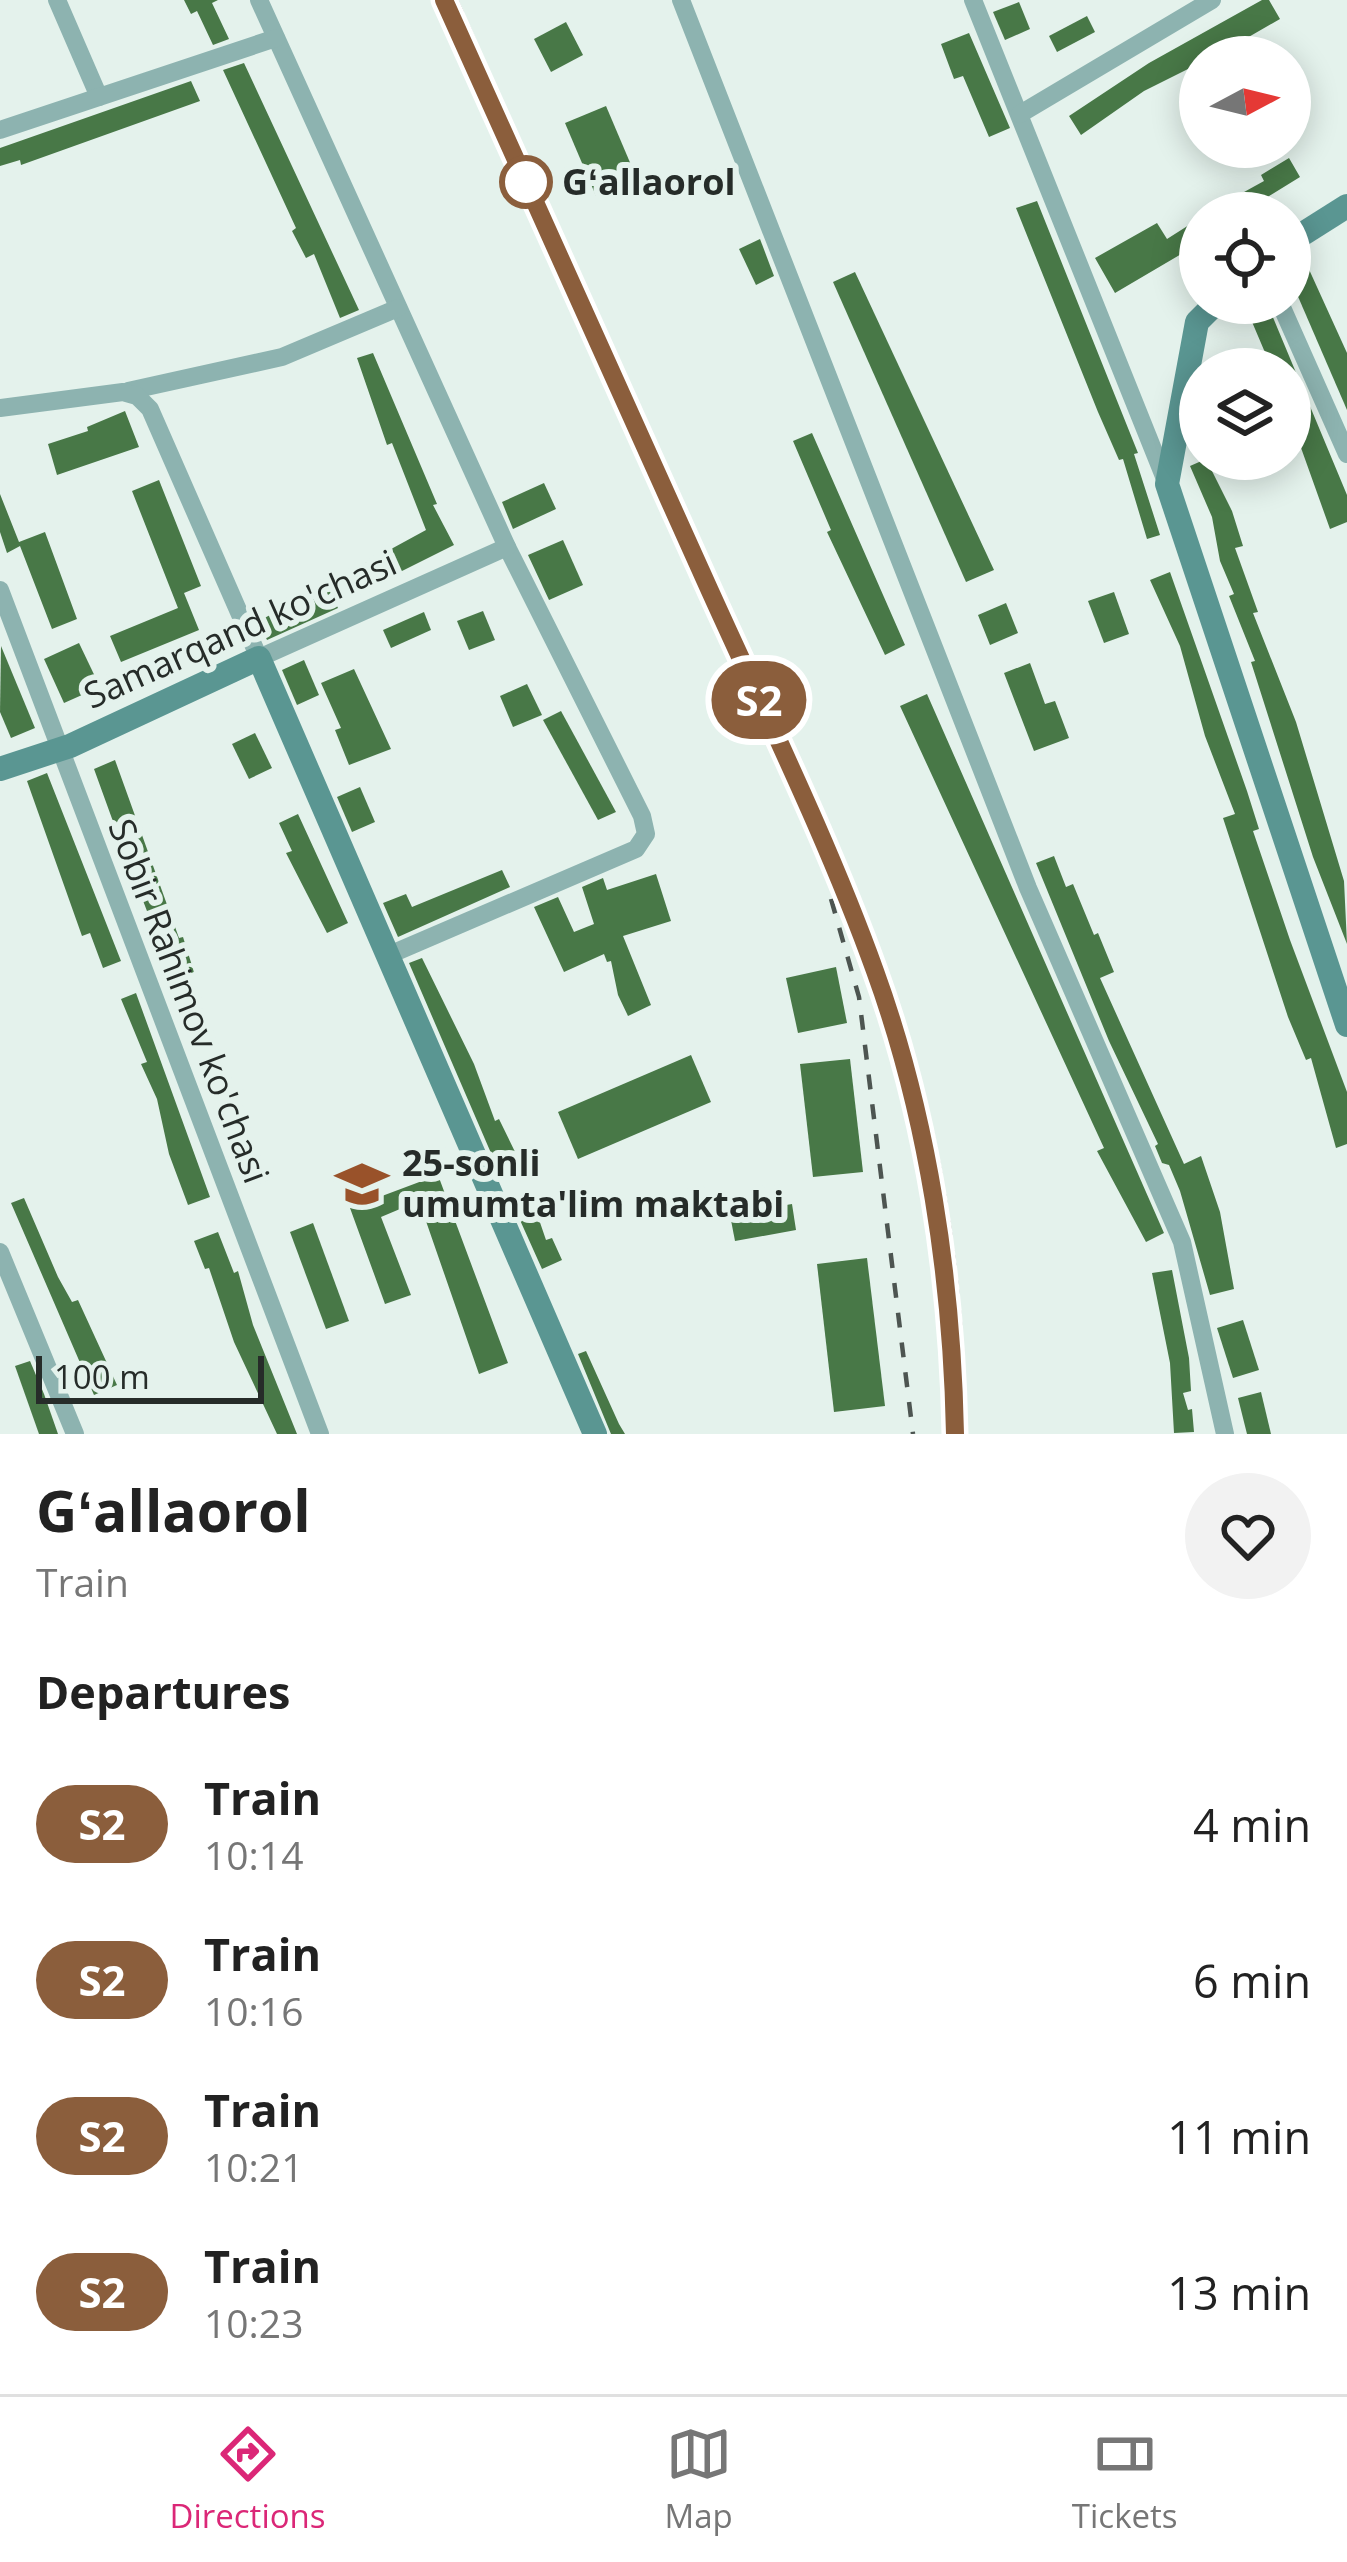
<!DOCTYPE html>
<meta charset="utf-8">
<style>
body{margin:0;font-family:"Open Sans",sans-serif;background:#f2f2f2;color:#222;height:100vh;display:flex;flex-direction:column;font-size:45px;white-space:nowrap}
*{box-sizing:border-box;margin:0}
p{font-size:39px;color:#767676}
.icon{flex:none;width:66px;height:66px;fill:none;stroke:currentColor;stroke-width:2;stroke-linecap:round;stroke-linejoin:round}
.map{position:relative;height:1434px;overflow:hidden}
.details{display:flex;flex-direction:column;background:#fff;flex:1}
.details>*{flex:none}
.badge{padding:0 24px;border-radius:39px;font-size:42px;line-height:78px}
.needle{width:78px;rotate:83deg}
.tools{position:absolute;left:1179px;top:36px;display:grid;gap:24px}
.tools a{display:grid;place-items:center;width:132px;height:132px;border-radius:50%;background:#fff;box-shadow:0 6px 30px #0003;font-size:60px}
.scale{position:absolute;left:36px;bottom:30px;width:228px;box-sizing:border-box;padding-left:12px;border:6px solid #262c29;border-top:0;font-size:33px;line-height:42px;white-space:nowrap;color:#262c29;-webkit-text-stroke:9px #e4f2ec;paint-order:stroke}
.map>.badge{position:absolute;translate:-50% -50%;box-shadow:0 0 0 6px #fff}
h2{padding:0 36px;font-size:45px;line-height:108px}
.round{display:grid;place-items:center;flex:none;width:126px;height:126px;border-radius:63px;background:#f2f2f2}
.overview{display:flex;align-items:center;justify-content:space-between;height:204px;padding:0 36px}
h1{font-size:57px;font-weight:700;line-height:90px}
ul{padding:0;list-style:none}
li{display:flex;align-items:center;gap:36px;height:156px;padding:0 36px}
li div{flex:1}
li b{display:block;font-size:45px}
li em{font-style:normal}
li .badge{min-width:132px;font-weight:700;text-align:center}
.tabs{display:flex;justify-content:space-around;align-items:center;height:168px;border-top:3px solid #e0e0e0;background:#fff;font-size:33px;color:#767676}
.tabs a{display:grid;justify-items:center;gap:6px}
.tabs .on{color:#db2777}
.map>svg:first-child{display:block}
.building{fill:#487847}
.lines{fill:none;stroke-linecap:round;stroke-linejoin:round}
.street{stroke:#8db3b0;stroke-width:18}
.secondary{stroke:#5a9692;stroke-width:24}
.rail{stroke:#4d5551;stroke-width:4.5;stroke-dasharray:15 15;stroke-linecap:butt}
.line-casing{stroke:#fff;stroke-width:27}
.line{stroke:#8b5e3c;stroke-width:18}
.stop-dot{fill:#fff;stroke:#8b5e3c;stroke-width:6}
.labels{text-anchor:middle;stroke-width:12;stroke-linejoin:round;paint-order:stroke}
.stop-label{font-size:36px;font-weight:bold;fill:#262c29;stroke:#e4f2ec;text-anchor:start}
.street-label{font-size:36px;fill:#262c29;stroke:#e4f2ec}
.poi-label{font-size:36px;font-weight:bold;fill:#262c29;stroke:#e4f2ec;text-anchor:start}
</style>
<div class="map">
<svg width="1347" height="1434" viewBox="0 0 1347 1434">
<rect width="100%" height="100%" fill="#e4f2ec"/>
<!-- building -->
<g class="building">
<path d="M184,0H218L212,3L229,39L213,45L197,11L191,14Z"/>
<path d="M1262,0H1269L1280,19L1214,57H1200V63L1144,91L1081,135L1069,116L1149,63Z"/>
<path d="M1019,2L1030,29L1005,40L993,12Z"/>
<path d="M1087,16L1095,32L1057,52L1049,36Z"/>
<path d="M566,22L583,55L551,72L534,39Z"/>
<path d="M969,33L1010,128L989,137L963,76L954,79L941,44Z"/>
<path d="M244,63L359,310L340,318L314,254L306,258L292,231L296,228L223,70Z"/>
<path d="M191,81L200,101L21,165L20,160L0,166V148Z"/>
<path d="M606,106L637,179L596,196L565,123Z"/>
<path d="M1289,158L1300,177L1261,201L1263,205L1249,213H1206L1264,181L1261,175Z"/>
<path d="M1037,201L1138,453L1134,454L1160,535L1147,539L1123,459L1119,460L1098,412L1016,208Z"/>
<path d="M1200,218V243L1115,293L1095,258L1157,223L1167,239Z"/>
<path d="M760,239L774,276L756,285L739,249Z"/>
<path d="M1302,254L1347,353V410L1290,278V258Z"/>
<path d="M855,272L994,570L966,582L833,282Z"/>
<path d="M1244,303H1267L1347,495V522L1330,529L1290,417V369H1272Z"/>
<path d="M373,353L437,504L433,505L454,545L336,604L338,608L267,640L259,621L426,530L392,443L387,445L357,358Z"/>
<path d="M125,411L139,447L57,475L48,444L88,431L87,427Z"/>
<path d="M812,433L905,645L885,655L827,532L831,530L793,441Z"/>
<path d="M1206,459L1232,511L1243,546L1235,548L1258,612L1253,613L1296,722L1344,881L1347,944L1313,857L1251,662L1255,661L1229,596L1234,594L1220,561L1212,517L1190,466Z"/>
<path d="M159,480L201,586L184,593L199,630L121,662L110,636L178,608L132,491Z"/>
<path d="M544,483L556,509L513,529L502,502Z"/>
<path d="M0,494L19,542L45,532L77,619L52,629L20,546L7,553L0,532Z"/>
<path d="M563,540L583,585L549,600L528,555Z"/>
<path d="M1170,572L1247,791L1259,829L1253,831L1290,940L1347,1092V1144L1336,1148L1311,1058L1306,1060L1288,1017L1223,818L1235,814L1205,736L1180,646L1150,580Z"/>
<path d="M1114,592L1129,634L1104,643L1088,601Z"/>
<path d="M1006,603L1018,633L990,645L978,615Z"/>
<path d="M483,611L495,640L469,650L457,621Z"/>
<path d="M424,612L431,630L391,648L383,630Z"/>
<path d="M79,643L100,687L64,703L44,659Z"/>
<path d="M1,646L35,728L11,738L0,712Z"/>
<path d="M304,660L319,695L297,705L282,670Z"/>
<path d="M1030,663L1045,704L1055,701L1069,738L1034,751L1004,673Z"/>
<path d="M354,669L391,749L349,765L335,730L341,728L321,683Z"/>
<path d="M527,684L542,715L513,727L500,696Z"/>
<path d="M927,694L1164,1233L1146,1242L1097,1151L1104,1148L900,706Z"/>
<path d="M561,711L616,812L598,820L543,720Z"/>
<path d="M255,733L272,768L249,779L232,744Z"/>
<path d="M115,760L179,938L183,937L194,972L173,979L119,838L94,769Z"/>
<path d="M47,773L121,961L103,968L90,933L82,936L27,781Z"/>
<path d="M360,787L375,822L352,832L337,797Z"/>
<path d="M298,814L348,923L327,933L286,853L292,851L279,823Z"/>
<path d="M1054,856L1066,887L1073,884L1094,935L1098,933L1114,972L1100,978L1184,1164L1201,1156L1220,1212L1234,1289L1210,1295L1180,1191L1169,1165L1162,1163L1155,1146L1158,1144L1109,1041L1036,863Z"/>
<path d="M502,870L510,887L398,937L383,903L406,894L412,907Z"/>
<path d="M656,874L671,921L623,936L651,1005L628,1016L618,995L611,961L607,962L604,954L564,972L534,907L558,897L574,932L594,924L582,887L603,878L607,890Z"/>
<path d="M422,958L474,1064L495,1121L499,1119L518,1158L497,1167L409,963Z"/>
<path d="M836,967L847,1023L798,1033L786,978Z"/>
<path d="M136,993L210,1197L188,1205L169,1154L157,1099L141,1064L147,1062L121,999Z"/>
<path d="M691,1055L711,1102L578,1159L558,1112Z"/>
<path d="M850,1059L863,1172L813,1177L800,1064Z"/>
<path d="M438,1175L508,1363L479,1374L419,1201L381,1217L411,1295L385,1304L350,1208Z"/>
<path d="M24,1198L58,1277L72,1302L78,1300L117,1385L94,1395L11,1203Z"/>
<path d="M533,1202L546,1240L552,1238L562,1260L542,1269L515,1209Z"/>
<path d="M792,1204L796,1230L735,1241L730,1215Z"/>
<path d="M313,1223L349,1321L326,1329L290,1232Z"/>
<path d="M218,1232L234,1273L238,1271L253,1325L297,1434H277L234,1342L209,1268L205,1269L194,1241Z"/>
<path d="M867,1258L885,1406L834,1412L817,1264Z"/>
<path d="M1172,1270L1189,1358L1191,1391L1183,1393L1188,1410L1192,1409L1194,1432L1174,1433L1170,1363L1152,1273Z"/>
<path d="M1243,1320L1259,1370L1233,1378L1217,1328Z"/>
<path d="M586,1351L619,1424L625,1434H611L578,1354Z"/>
<path d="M30,1361L44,1394L58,1434H39L15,1366Z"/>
<path d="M1261,1392L1271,1434H1247L1238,1398Z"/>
</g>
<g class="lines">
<!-- street -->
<g class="street">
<path d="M57,0L99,97"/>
<path d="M259,0L507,547L642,816L646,834L636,849L389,955"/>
<path d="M681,0L1028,888L1182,1242L1225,1434"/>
<path d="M973,0L1167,484"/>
<path d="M1020,114L1212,0"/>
<path d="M0,130L276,38"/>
<path d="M1280,303L1347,454"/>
<path d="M128,391L282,357L398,308"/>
<path d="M0,408L123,392L137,396L150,409L259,658L507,547"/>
<path d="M0,590L320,1434"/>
<path d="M0,1252L75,1434"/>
</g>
<!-- secondary -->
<g class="secondary">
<path d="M1290,242L1347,206"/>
<path d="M1216,303L1197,322L1167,484L1347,1025"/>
<path d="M0,769L70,746L259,658L595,1434"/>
</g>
<!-- rail -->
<g class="rail">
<path d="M456,0L885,969C939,1120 963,1274 965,1434"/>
<path d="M831,899L859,997L913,1434"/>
</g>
</g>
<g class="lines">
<!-- line casing -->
<g class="line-casing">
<path id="line" d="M444,0C529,191 615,381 701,571C760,703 826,835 875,971C928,1117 952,1279 955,1434"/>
</g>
<!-- line -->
<use href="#line" class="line"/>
</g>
<!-- icons -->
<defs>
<g id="school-bare" transform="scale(4.14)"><path d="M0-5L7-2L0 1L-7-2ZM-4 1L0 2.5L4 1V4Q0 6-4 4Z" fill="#99522a" stroke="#e4f2ec" stroke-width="2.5" paint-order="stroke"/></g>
</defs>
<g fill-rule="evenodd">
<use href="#school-bare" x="362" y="1184"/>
</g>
<!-- markers -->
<circle class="stop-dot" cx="526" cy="182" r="24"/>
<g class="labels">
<!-- stop labels -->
<g class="stop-label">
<text x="562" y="195">Gʻallaorol</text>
</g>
<!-- street labels -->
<g class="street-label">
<text transform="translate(240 629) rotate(-24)" y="13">Samarqand ko'chasi</text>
<text transform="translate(189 1001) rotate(69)" y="13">Sobir Rahimov ko'chasi</text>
</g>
<!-- poi labels -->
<g class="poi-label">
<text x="402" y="1176">25-sonli<tspan x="402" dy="41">umumta'lim maktabi</tspan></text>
</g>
</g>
</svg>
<div class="tools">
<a><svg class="needle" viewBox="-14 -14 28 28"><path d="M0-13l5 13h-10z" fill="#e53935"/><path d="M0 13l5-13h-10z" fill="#767676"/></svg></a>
<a><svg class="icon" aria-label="locate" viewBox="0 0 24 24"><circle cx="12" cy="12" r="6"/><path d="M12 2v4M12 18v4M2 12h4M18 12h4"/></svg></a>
<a><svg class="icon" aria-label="layers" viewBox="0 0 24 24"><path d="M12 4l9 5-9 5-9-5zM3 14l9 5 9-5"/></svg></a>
</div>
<div class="scale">100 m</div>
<b class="badge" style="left:759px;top:700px;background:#8b5e3c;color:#fff">S2</b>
</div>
<section class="details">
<div class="overview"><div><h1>Gʻallaorol</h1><p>Train</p></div><a class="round"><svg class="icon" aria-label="heart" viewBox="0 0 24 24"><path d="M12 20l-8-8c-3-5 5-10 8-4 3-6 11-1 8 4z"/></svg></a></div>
<h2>Departures</h2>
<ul>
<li><span class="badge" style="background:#8b5e3c;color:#fff">S2</span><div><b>Train</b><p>10:14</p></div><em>4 min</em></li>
<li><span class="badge" style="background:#8b5e3c;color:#fff">S2</span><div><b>Train</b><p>10:16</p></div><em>6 min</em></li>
<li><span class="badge" style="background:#8b5e3c;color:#fff">S2</span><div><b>Train</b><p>10:21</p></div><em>11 min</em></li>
<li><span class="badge" style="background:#8b5e3c;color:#fff">S2</span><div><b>Train</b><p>10:23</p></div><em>13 min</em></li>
</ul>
</section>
<nav class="tabs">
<a class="on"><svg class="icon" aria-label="directions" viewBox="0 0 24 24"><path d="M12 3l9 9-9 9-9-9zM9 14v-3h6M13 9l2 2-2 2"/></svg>Directions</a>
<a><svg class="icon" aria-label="map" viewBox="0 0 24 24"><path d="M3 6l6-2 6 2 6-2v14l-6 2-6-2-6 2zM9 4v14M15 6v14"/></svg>Map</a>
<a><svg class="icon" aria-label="tickets" viewBox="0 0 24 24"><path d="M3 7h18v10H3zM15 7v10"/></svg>Tickets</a>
</nav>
